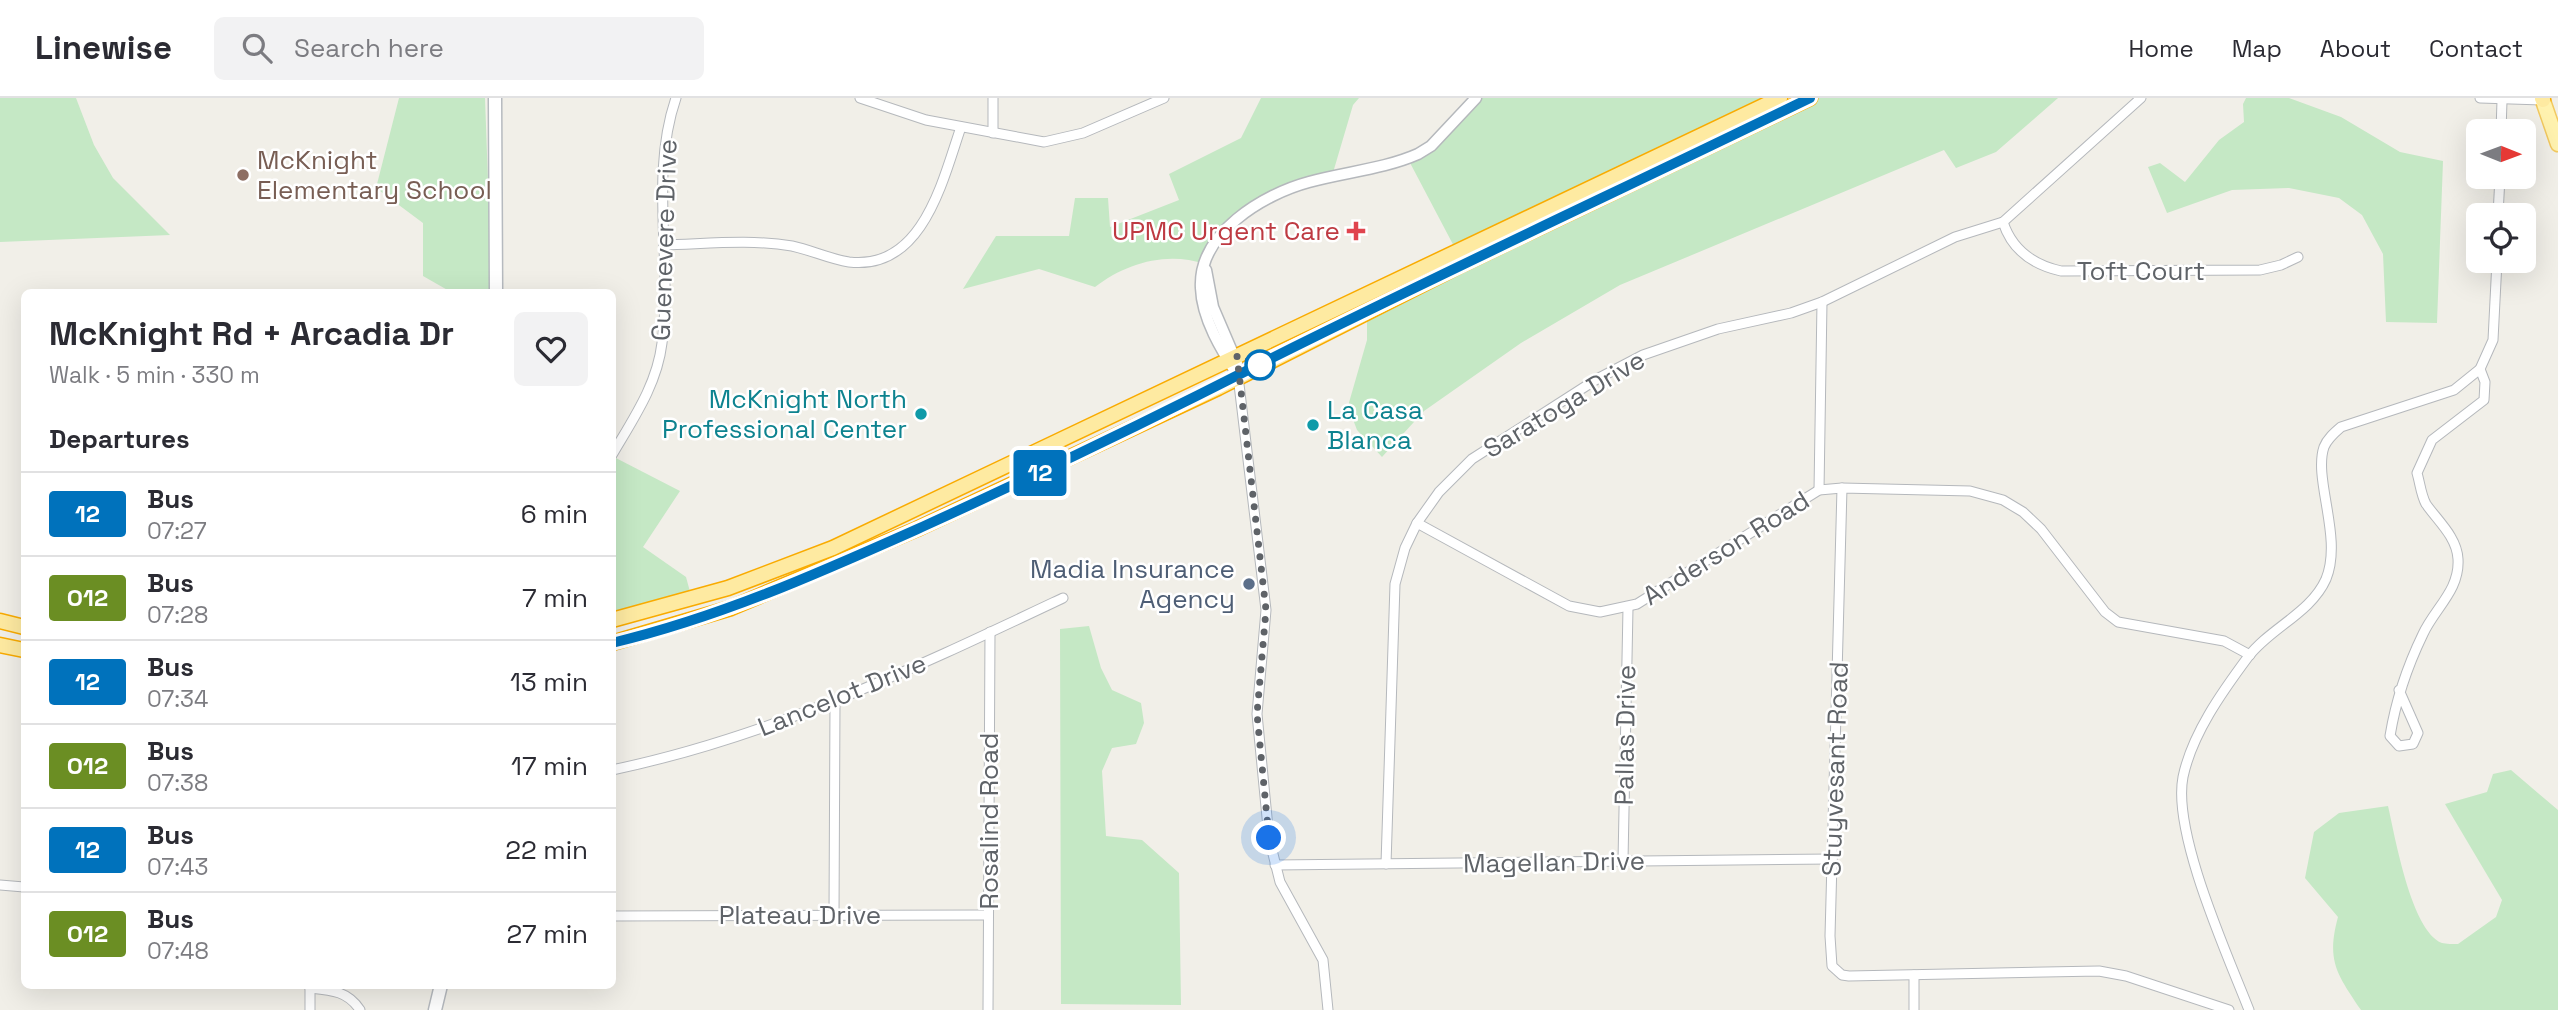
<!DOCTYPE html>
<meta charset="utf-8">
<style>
body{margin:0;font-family:"Space Grotesk",sans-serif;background:#f2f2f3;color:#2b2b33;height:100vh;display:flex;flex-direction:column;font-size:26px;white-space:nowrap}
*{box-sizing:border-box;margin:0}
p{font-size:23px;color:#7c7c81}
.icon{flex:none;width:38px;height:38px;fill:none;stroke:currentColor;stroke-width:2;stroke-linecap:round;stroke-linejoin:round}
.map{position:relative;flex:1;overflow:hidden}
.panel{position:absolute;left:21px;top:191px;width:595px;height:700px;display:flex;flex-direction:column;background:#fff;border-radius:10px;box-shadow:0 7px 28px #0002}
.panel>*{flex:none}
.badge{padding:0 14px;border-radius:5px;font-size:24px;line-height:46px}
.needle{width:46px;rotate:91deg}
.controls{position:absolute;left:2466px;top:21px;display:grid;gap:14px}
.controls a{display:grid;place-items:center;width:70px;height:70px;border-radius:10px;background:#fff;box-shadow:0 7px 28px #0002;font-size:35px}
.you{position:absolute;width:35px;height:35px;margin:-18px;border:5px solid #fff;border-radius:50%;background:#1a73e8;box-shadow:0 0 0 10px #1a73e833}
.map>.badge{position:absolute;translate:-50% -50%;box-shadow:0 0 0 4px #fff}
h2{padding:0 28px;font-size:26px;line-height:63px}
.round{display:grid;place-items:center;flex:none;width:74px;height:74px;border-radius:10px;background:#f2f2f3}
.summary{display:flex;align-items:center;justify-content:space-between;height:119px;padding:0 28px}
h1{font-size:33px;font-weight:600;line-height:52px}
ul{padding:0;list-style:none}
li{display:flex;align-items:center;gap:21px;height:84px;padding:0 28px;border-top:2px solid #e1e1e2}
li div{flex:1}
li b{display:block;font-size:26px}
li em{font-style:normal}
li .badge{min-width:77px;font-weight:700;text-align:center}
header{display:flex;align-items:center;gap:42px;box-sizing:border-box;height:98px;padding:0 35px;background:#fff;border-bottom:2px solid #e1e1e2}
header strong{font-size:33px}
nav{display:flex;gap:38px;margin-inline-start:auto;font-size:24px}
.search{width:490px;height:63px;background:#f2f2f3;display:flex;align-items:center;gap:18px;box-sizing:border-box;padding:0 24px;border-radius:10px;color:#7c7c81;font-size:26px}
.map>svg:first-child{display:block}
.green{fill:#c5e8c5}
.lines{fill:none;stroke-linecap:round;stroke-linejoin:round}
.minor-casing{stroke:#b5b8bc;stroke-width:11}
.tertiary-casing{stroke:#b5b8bc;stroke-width:13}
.secondary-casing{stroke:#b6babf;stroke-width:15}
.primary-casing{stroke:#f2c960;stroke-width:17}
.trunk-casing{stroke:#f9ab00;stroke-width:17}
.minor{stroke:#fff;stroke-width:9}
.tertiary{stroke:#fff;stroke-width:10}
.secondary{stroke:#fff;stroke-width:12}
.primary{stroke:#fff2af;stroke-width:14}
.trunk{stroke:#feeaa1;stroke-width:14}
.line-casing{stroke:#fff;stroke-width:16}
.line{stroke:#0072bc;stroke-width:10}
.walk{stroke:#5f6368;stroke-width:7;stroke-dasharray:0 12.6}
.education-dot{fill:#8d6e63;stroke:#fff;stroke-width:2.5}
.health-dot{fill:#e0444e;stroke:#fff;stroke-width:2.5}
.stop-dot{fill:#fff;stroke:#0072bc;stroke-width:3.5}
.culture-dot{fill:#0f9aa8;stroke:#fff;stroke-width:2.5}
.service-dot{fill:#5c6f8a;stroke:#fff;stroke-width:2.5}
.labels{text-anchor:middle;stroke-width:5;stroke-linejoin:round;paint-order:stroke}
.education-label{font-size:26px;fill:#785e54;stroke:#fff;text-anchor:start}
.health-label{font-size:26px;fill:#be3a42;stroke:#fff;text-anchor:end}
.street-label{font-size:26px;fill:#5f6368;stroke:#fff}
.culture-label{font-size:26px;fill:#0d838f;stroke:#fff;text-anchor:end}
.service-label{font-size:26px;fill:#4e5e75;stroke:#fff;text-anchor:end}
</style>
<header>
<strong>Linewise</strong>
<div class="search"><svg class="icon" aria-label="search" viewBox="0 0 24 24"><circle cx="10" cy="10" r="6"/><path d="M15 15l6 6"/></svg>Search here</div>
<nav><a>Home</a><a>Map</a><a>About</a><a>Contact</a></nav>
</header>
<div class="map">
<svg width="2558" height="912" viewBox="0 0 2558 912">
<rect width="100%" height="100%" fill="#f1efe8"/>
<!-- green -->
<g class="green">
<path d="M0,0H76L94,47L113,80L170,137L0,144Z"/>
<path d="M399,0H485L492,194H451L423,178V125L376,90Z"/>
<path d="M1261,0H1359L1353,7L1332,78L1306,85L1241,118L1205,166C1167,153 1126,165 1095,189L1039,171L963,191L996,138H1069L1075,100H1108L1110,129L1179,102L1169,76L1241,40Z"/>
<path d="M1476,0H1780L1457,154L1408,61L1418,56Z"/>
<path d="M1810,0H2058L1996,54L1956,70L1944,52L1620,187L1521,245L1424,313L1382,359L1357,332L1348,308L1367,242V215Z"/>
<path d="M2246,0H2289L2341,19L2400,54L2443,63L2437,225L2386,224L2383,156L2362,117L2339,100L2289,90L2232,92L2167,115L2148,69L2160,65L2185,84L2219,42L2244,24L2243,6Z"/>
<path d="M612,358L680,393L643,449L686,479L692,501L612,522Z"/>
<path d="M1089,528L1101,570L1112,592L1141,605L1144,625L1136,646L1112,650L1102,673L1106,738L1142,742L1179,775L1181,907L1061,906L1060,531Z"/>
<path d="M2511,672L2558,712V912H2361C2337,876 2326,863 2338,819L2305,780L2314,734L2339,715L2388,708C2395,738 2411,833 2442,845C2446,846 2453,846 2458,846L2496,819L2502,802L2445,706L2487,694L2493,676Z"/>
</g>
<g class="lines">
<!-- minor casing -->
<g class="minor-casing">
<g id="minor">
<path d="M860,0L926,22L1044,44L1083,35L1164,0"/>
<path d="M2480,0L2543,2"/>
<path d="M2501,33L2502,3"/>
<path d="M993,35V0"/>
<path d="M2498,117L2500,79"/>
<path d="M2003,124C2012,152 2034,167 2061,173L2260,172L2281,167L2298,159"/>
<path d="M664,147C706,146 750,141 792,148C811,152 829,161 849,164C923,173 943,81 961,29"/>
<path d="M1238,278L1266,512L1257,616L1269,740L1280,784L1323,862L1328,912"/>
<path d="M612,357C633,321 657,287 662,245C673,164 649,78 676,0"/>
<path d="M1842,390L1830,838L1832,868L1842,877L1849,878L2099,873L2126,878L2229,912"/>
<path d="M1819,392L1822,204"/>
<path d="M1417,425L1569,508L1600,514L1637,506L1819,392L1842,390L1970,393L2003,402L2023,414L2041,431L2105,514L2118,524L2224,543L2250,557"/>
<path d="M2399,592L2418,635L2413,646L2399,648L2390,638C2396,601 2407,569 2423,536C2435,510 2460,492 2458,461C2457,439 2437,422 2426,406C2421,397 2420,385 2417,375L2432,342L2484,302L2485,284L2480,271"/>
<path d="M612,672C771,639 917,569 1063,500"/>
<path d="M1623,763L1628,510"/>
<path d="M1386,766L1395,486L1405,450L1417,425L1439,394L1472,361L1597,281L1643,257L1718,231L1791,215L1822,204L1955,139L2003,124L2141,0"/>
<path d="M1275,767L1832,761"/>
<path d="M0,787L24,789"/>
<path d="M834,817L835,604"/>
<path d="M612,818L988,817"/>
<path d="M1914,877V912"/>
<path d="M310,887V912"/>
<path d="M310,890C331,892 348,893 360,912"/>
<path d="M988,912L990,534"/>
<path d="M2249,912C2228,858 2172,735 2183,679C2192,636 2222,594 2248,559C2270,530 2311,515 2326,481C2343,440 2313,381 2324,349C2327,341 2334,335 2341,329L2454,292L2480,271L2493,242L2497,163"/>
</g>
</g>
<!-- tertiary casing -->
<g class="tertiary-casing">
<g id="tertiary">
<path d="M1206,172L1213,209L1237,265"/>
<path d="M1238,278C1222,253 1202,221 1201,190C1198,135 1264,96 1309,84C1345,74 1384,71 1418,56L1431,48L1476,0"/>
</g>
</g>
<!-- secondary casing -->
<g class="secondary-casing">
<g id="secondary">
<path d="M495,0L496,194"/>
<path d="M435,912L441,887"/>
</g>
</g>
<!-- primary casing -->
<g class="primary-casing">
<path id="primary" d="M2542,0L2558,46"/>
</g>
<!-- trunk casing -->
<g class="trunk-casing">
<g id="trunk">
<path d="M2542,0L2543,2"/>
<path d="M612,522L728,490L833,450L1780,0"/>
<path d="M0,523L24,529"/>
<path d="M612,545L731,510L917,431L1218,290L1463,166L1810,0"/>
<path d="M0,547L24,552"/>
</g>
</g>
<!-- minor -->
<use href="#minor" class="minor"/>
<!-- tertiary -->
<use href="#tertiary" class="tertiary"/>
<!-- secondary -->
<use href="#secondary" class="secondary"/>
<!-- primary -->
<use href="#primary" class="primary"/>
<!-- trunk -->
<use href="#trunk" class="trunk"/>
</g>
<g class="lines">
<!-- line casing -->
<g class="line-casing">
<path id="line" d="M612,545C721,519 821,474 922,429C1034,378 1146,324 1256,268C1439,176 1625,90 1810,0"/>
</g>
<!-- line -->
<use href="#line" class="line"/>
<!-- walk -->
<path class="walk" d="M1260,267L1237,258L1266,512L1257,616L1269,740"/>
</g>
<!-- markers -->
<circle class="education-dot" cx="243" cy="77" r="7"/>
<path class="health-dot" d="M1352.5 122.5h7v7h7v7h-7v7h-7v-7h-7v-7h7z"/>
<circle class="stop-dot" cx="1260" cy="267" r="14"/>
<g class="culture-dot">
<circle cx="921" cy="316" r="7"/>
<circle cx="1313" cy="327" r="7"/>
</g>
<circle class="service-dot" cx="1249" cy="486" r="7"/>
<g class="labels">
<!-- education labels -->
<g class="education-label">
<text x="257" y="71">McKnight<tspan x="257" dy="30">Elementary School</tspan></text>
</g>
<!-- health labels -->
<g class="health-label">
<text x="1340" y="142">UPMC Urgent Care</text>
</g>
<!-- street labels -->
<g class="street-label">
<text transform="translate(664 142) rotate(-88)" y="9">Guenevere Drive</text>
<text x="2141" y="182">Toft Court</text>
<text transform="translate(1564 306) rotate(-31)" y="9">Saratoga Drive</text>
<text transform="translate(1726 450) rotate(-32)" y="9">Anderson Road</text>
<text transform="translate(842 597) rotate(-22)" y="9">Lancelot Drive</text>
<text transform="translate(1625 637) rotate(-89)" y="9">Pallas Drive</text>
<text transform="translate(1835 671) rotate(-88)" y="9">Stuyvesant Road</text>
<text transform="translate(989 723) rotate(-90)" y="9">Rosalind Road</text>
<text transform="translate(1554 764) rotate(-1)" y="9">Magellan Drive</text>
<text x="800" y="826">Plateau Drive</text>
</g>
<!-- culture labels -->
<g class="culture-label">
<text x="907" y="310">McKnight North<tspan x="907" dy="30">Professional Center</tspan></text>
<text x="1327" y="321" text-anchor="start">La Casa<tspan x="1327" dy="30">Blanca</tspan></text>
</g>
<!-- service labels -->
<g class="service-label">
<text x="1235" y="480">Madia Insurance<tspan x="1235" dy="30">Agency</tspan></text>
</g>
</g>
</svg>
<div class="controls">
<a><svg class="needle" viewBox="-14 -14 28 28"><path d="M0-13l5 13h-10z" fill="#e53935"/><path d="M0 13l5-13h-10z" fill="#7c7c81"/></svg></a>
<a><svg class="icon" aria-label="locate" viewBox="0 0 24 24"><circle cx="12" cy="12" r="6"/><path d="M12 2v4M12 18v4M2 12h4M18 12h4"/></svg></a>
</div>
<div class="you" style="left:1269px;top:740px"></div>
<b class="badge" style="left:1040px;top:375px;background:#0072bc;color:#fff">12</b>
<section class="panel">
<div class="summary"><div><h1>McKnight Rd + Arcadia Dr</h1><p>Walk · 5 min · 330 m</p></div><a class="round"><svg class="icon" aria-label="heart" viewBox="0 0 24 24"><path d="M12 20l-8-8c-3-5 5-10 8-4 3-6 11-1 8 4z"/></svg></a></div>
<h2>Departures</h2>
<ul>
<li><span class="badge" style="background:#0072bc;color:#fff">12</span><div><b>Bus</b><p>07:27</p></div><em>6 min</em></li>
<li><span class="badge" style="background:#6b8e23;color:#fff">O12</span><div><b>Bus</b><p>07:28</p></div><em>7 min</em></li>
<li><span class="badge" style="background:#0072bc;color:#fff">12</span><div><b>Bus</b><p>07:34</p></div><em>13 min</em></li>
<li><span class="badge" style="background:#6b8e23;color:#fff">O12</span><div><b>Bus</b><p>07:38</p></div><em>17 min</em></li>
<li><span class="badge" style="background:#0072bc;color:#fff">12</span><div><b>Bus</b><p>07:43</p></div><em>22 min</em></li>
<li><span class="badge" style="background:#6b8e23;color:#fff">O12</span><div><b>Bus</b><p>07:48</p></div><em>27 min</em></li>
</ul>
</section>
</div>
